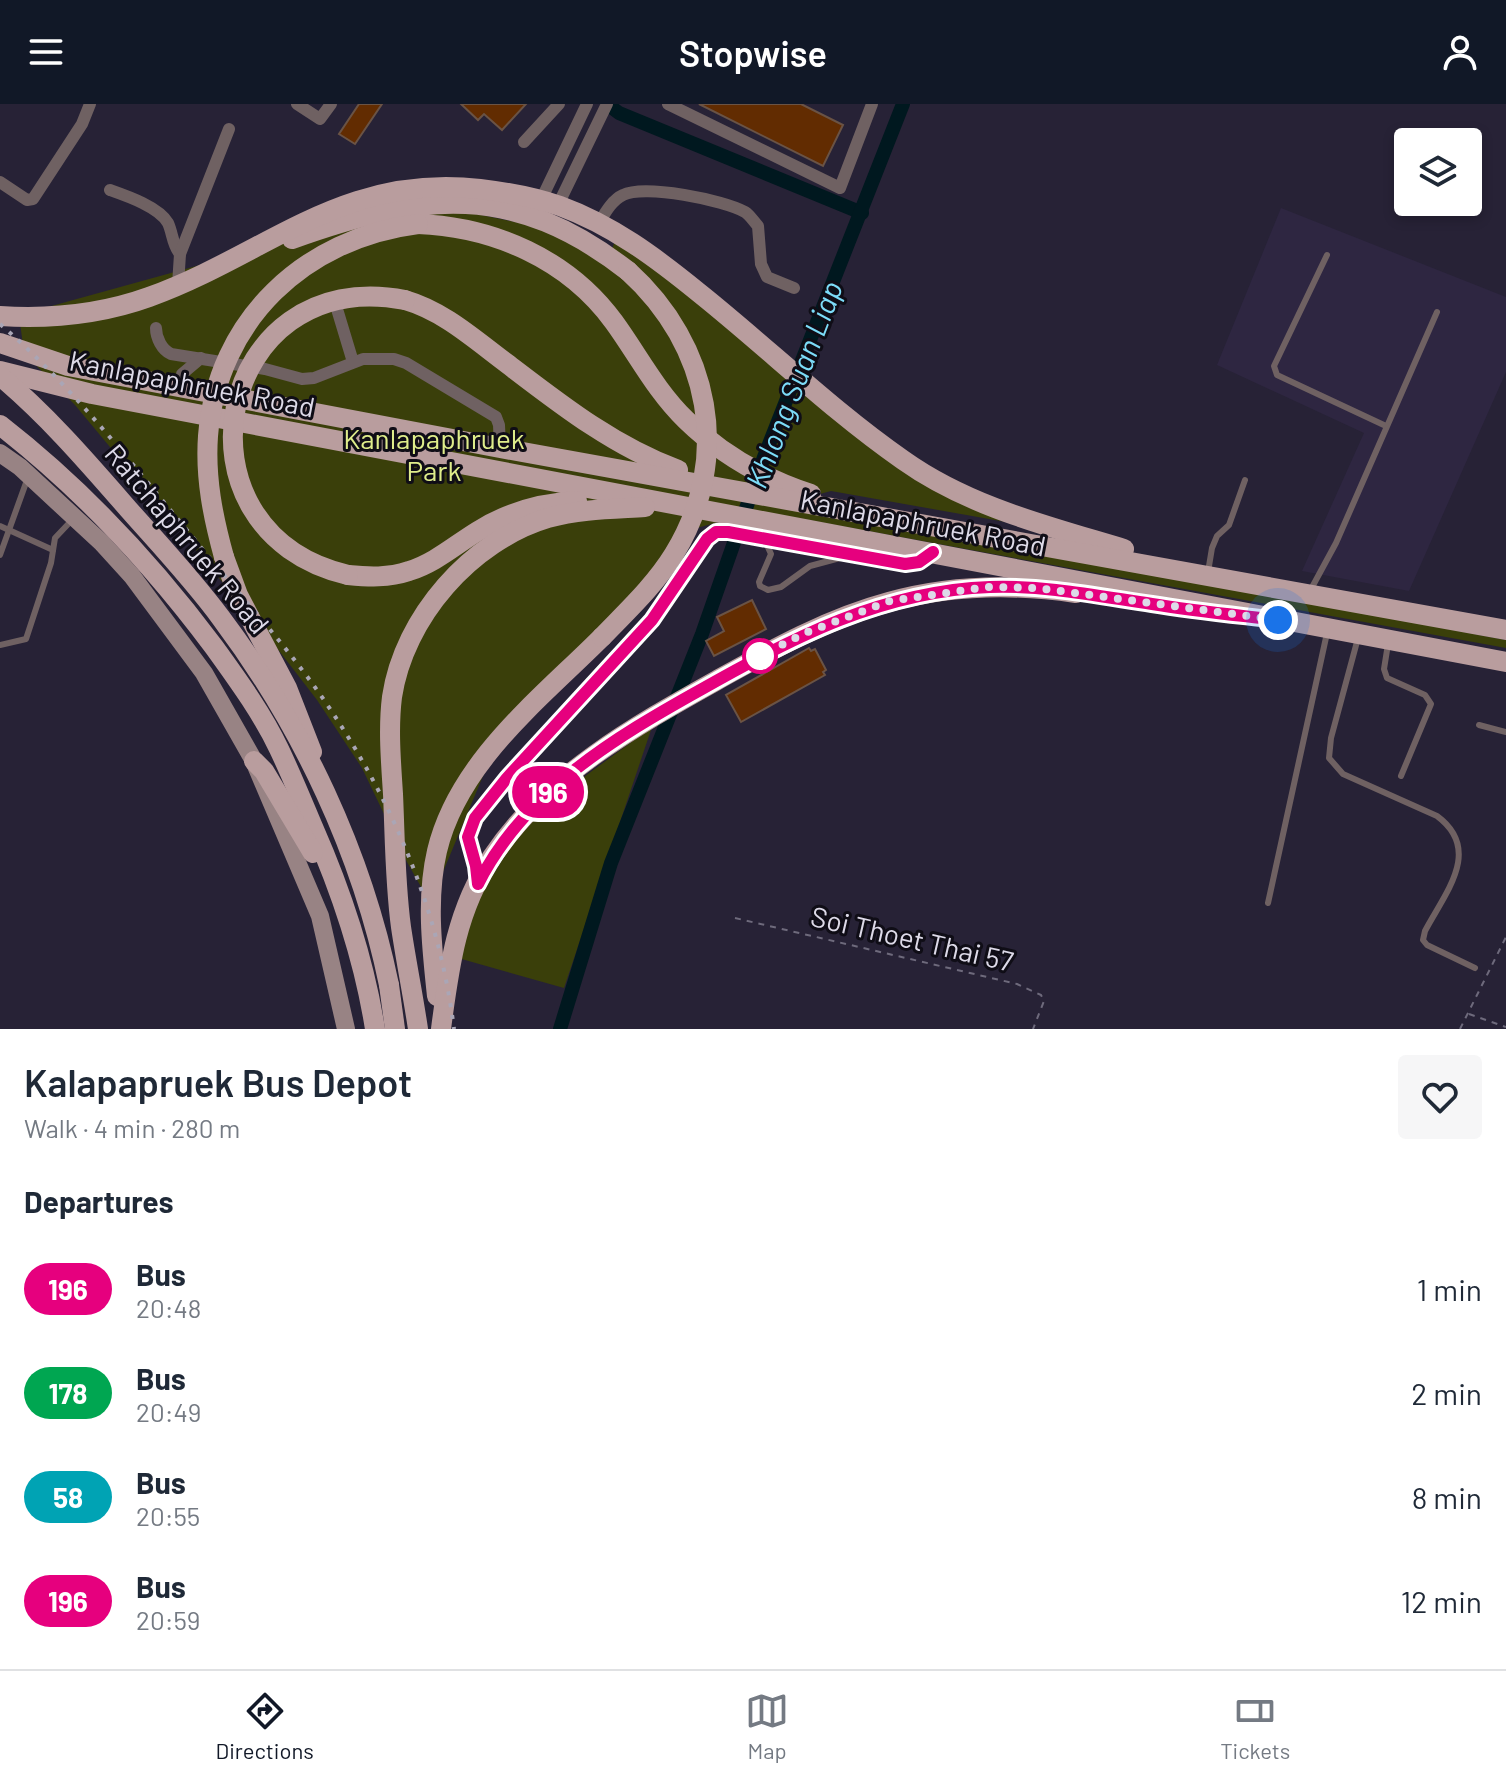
<!DOCTYPE html>
<meta charset="utf-8">
<style>
body{margin:0;font-family:Barlow,sans-serif;background:#f6f6f7;color:#1f2937;height:100vh;display:flex;flex-direction:column;font-size:30px;white-space:nowrap}
*{box-sizing:border-box;margin:0}
p{font-size:26px;color:#747a83}
.icon{flex:none;width:44px;height:44px;fill:none;stroke:currentColor;stroke-width:2;stroke-linecap:round;stroke-linejoin:round}
.map{position:relative;height:925px;overflow:hidden}
.panel{display:flex;flex-direction:column;background:#fff;flex:1}
.panel>*{flex:none}
.badge{padding:0 16px;border-radius:26px;font-size:28px;line-height:52px}
.controls{position:absolute;left:1394px;top:24px;display:grid;gap:16px}
.controls a{display:grid;place-items:center;width:88px;height:88px;border-radius:8px;background:#fff;box-shadow:0 4px 12px #0003;font-size:40px}
.you{position:absolute;width:40px;height:40px;margin:-20px;border:6px solid #fff;border-radius:50%;background:#1a73e8;box-shadow:0 0 0 12px #1a73e833}
.map>.badge{position:absolute;translate:-50% -50%;box-shadow:0 0 0 4px #fff}
h2{padding:0 24px;font-size:30px;line-height:72px}
.round{display:grid;place-items:center;flex:none;width:84px;height:84px;border-radius:8px;background:#f6f6f7}
.overview{display:flex;align-items:center;justify-content:space-between;height:136px;padding:0 24px}
h1{font-size:38px;font-weight:600;line-height:60px}
ul{padding:0;list-style:none}
li{display:flex;align-items:center;gap:24px;height:104px;padding:0 24px}
li div{flex:1}
li b{display:block;font-size:30px}
li em{font-style:normal}
li .badge{min-width:88px;font-weight:700;text-align:center}
header{display:flex;justify-content:space-between;align-items:center;height:104px;padding:0 24px;background:#111827;color:#fff;font-size:36px;font-weight:600}
.tab-bar{display:flex;justify-content:space-around;align-items:center;height:112px;border-top:2px solid #e0e1e3;background:#fff;font-size:22px;color:#747a83}
.tab-bar a{display:grid;justify-items:center;gap:4px}
.tab-bar .on{color:#111827}
.map>svg:first-child{display:block}
.built{fill:#2e2641}
.green{fill:#3a3f0a}
.lines{fill:none;stroke-linecap:round;stroke-linejoin:round}
.canal{stroke:#00181f;stroke-width:14}
.building{fill:#622c01;stroke:#6a5345;stroke-width:2}
.path{stroke:#6e6a7c;stroke-width:2;stroke-dasharray:6 6;stroke-linecap:butt}
.service{stroke:#6f6162;stroke-width:6}
.minor{stroke:#6f6162;stroke-width:12}
.secondary{stroke:#988384;stroke-width:18}
.primary{stroke:#b99d9e;stroke-width:20}
.rail{stroke:#aaa6b6;stroke-width:4;stroke-dasharray:4 8;stroke-linecap:butt}
.primary-bridge{stroke:#b99d9e;stroke-width:20}
.line-casing{stroke:#fff;stroke-width:18}
.line{stroke:#e6007e;stroke-width:12}
.walk{stroke:#dddae8;stroke-width:8;stroke-dasharray:0 14.4}
.stop-dot{fill:#fff;stroke:#e6007e;stroke-width:4}
.labels{text-anchor:middle;stroke-width:6;stroke-linejoin:round;paint-order:stroke}
.street-label{font-size:28px;fill:#dddae8;stroke:#0f0d16}
.park-label{font-size:28px;fill:#dfed8b;stroke:#0f0d16}
.water-label{font-size:30px;font-style:italic;fill:#7cdcf8;stroke:#0f0d16}
</style>
<header><svg class="icon" aria-label="menu" viewBox="0 0 24 24"><path d="M4 6h16M4 12h16M4 18h16"/></svg>Stopwise<svg class="icon" aria-label="person" viewBox="0 0 24 24"><circle cx="12" cy="8" r="4"/><path d="M4 21q1-7 8-7t8 7"/></svg></header>
<div class="map">
<svg width="1506" height="925" viewBox="0 0 1506 925">
<rect width="100%" height="100%" fill="#272236"/>
<!-- built -->
<path class="built" d="M1281,104L1506,193V268L1409,487L1302,467L1364,329L1217,261Z"/>
<!-- green -->
<g class="green">
<path d="M424,99L558,127L610,153L617,129L841,304L1006,418L831,387L783,400L1506,536V544L759,407L686,427L493,648L430,799L407,758L362,664L317,596L273,539L75,301L24,249L19,211Z"/>
<path d="M652,623L564,884L458,854L477,797L528,714Z"/>
</g>
<g class="lines">
<!-- canal -->
<g class="canal">
<path d="M607,0L619,9L862,109"/>
<path d="M560,925L611,759L702,530L764,353L903,0"/>
</g>
</g>
<!-- building -->
<g class="building">
<path d="M359,0H382L355,40L339,30Z"/>
<path d="M461,0H526L502,26L484,10L478,16Z"/>
<path d="M699,0H801L843,21L823,62Z"/>
<path d="M752,496L766,525L714,552L706,537L724,527L717,513Z"/>
<path d="M809,544L811,547L815,545L826,566L823,568L825,571L741,618L726,591Z"/>
</g>
<g class="lines">
<!-- path -->
<g class="path">
<path d="M735,814L1017,880L1041,891L1044,897L1033,925"/>
<path d="M1469,910L1506,923"/>
<path d="M1460,925L1506,833"/>
</g>
<!-- service -->
<g class="service">
<path d="M1327,151L1274,262L1277,271L1386,322"/>
<path d="M0,422L53,446"/>
<path d="M759,435L767,441L771,450L759,478L760,482L768,486L781,483L810,462L851,451"/>
<path d="M0,451L27,376"/>
<path d="M1208,468L1212,444L1217,432L1229,421L1245,376"/>
<path d="M1310,487L1336,439L1437,208"/>
<path d="M1358,534L1331,634L1329,654L1343,670L1437,712C1483,746 1445,789 1425,827L1423,836L1427,841L1475,864"/>
<path d="M1388,540L1384,565L1387,574L1425,591L1431,600L1401,672"/>
<path d="M0,541L26,535L51,459L55,434L72,416"/>
<path d="M1479,621L1506,628"/>
<path d="M477,769L468,733L475,714L507,674L652,516L707,435L716,428H728L905,460H914L924,454"/>
<path d="M1268,799L1327,529"/>
</g>
<!-- minor -->
<g class="minor">
<path d="M297,0L320,15L331,0"/>
<path d="M668,0L840,84L872,0"/>
<path d="M524,38L559,0"/>
<path d="M0,78L27,96L33,95L82,20L90,0"/>
<path d="M110,86C127,92 159,103 168,119C173,130 172,140 180,150L178,181"/>
<path d="M541,96L587,0"/>
<path d="M558,101L607,0"/>
<path d="M599,119C605,109 612,96 623,91C644,80 724,96 745,108C750,111 754,118 758,122L761,160L767,173L794,184"/>
<path d="M180,150L229,25"/>
<path d="M337,205L353,258"/>
<path d="M156,224C156,234 162,246 171,250L265,265L302,275L314,274L363,255H394L406,259L496,313L499,321L500,344"/>
<path d="M182,270L201,254"/>
</g>
<!-- secondary -->
<path class="secondary" d="M0,349L20,363L102,439L132,472L204,569L254,657L320,812L346,925"/>
<!-- primary -->
<g class="primary">
<path d="M418,120C494,123 568,155 614,218C638,251 656,287 686,316C721,350 765,375 811,390"/>
<path d="M292,135C423,88 513,78 628,167"/>
<path d="M405,196C443,207 473,234 505,258C560,300 613,342 678,366"/>
<path d="M0,212C49,215 102,210 149,193C268,150 342,69 480,85C506,88 534,93 560,102C612,121 655,153 698,188C767,243 831,306 903,356C969,403 1048,422 1124,445"/>
<path d="M0,239L68,262L500,344L1506,526"/>
<path d="M0,267L92,290L1506,558"/>
<path d="M0,321C81,384 152,460 214,543C237,575 262,609 279,645C291,670 302,697 313,723C342,789 364,854 375,925"/>
<path d="M224,453L238,491L287,584L312,648"/>
<path d="M348,471C369,473 388,474 409,467C435,459 455,441 478,427C508,408 541,399 577,397"/>
<path d="M254,657L264,667L313,749"/>
<path d="M389,881L395,925"/>
<path d="M437,892C432,845 426,794 437,747C458,658 540,595 602,533"/>
<path d="M418,925C413,891 406,857 401,823C395,779 395,734 393,690C391,658 388,625 392,593C404,513 471,437 548,414C580,405 612,405 645,403"/>
<path d="M441,925C449,864 456,806 492,753C547,671 635,622 719,575C773,545 829,514 889,498C950,481 1014,480 1076,489"/>
</g>
<!-- rail -->
<path class="rail" d="M0,220C73,283 130,358 191,431C235,486 284,538 324,596C392,695 439,805 454,925"/>
<!-- primary-bridge -->
<g class="primary-bridge">
<path d="M0,272C48,312 89,360 130,407C161,442 193,476 221,514C302,622 362,749 389,881"/>
<path d="M224,453C213,413 205,374 208,332C217,216 305,134 418,120"/>
<path d="M348,471C162,427 216,159 405,196"/>
<path d="M602,533C627,507 655,481 674,450C733,354 710,241 628,167"/>
</g>
</g>
<g class="lines">
<!-- line casing -->
<g class="line-casing">
<path id="line" d="M933,448L919,458L905,460L728,428H716L707,435L652,516L507,674L475,714L468,733L476,762L478,780C524,688 614,634 702,585C793,533 883,487 990,483C1044,481 1098,492 1152,500C1194,507 1236,511 1278,516"/>
</g>
<!-- line -->
<use href="#line" class="line"/>
<!-- walk -->
<path class="walk" d="M760,552L752,556L805,529L890,497L987,483L1038,484L1278,516"/>
</g>
<!-- markers -->
<circle class="stop-dot" cx="760" cy="552" r="16"/>
<g class="labels">
<!-- street labels -->
<g class="street-label">
<text transform="translate(192 280) rotate(11)" y="10">Kanlapaphruek Road</text>
<text transform="translate(923 419) rotate(11)" y="10">Kanlapaphruek Road</text>
<text transform="translate(187 435) rotate(50)" y="10">Ratchaphruek Road</text>
<text transform="translate(912 835) rotate(13)" y="10">Soi Thoet Thai 57</text>
</g>
<!-- park labels -->
<g class="park-label">
<text x="434" y="345">Kanlapaphruek<tspan x="434" dy="32">Park</tspan></text>
</g>
<!-- water labels -->
<g class="water-label">
<text transform="translate(795 281) rotate(-69)" y="10">Khlong Suan Liap</text>
</g>
</g>
</svg>
<div class="controls">
<a><svg class="icon" aria-label="layers" viewBox="0 0 24 24"><path d="M12 4l9 5-9 5-9-5zM3 14l9 5 9-5"/></svg></a>
</div>
<div class="you" style="left:1278px;top:516px"></div>
<b class="badge" style="left:548px;top:688px;background:#e6007e;color:#fff">196</b>
</div>
<section class="panel">
<div class="overview"><div><h1>Kalapapruek Bus Depot</h1><p>Walk · 4 min · 280 m</p></div><a class="round"><svg class="icon" aria-label="heart" viewBox="0 0 24 24"><path d="M12 20l-8-8c-3-5 5-10 8-4 3-6 11-1 8 4z"/></svg></a></div>
<h2>Departures</h2>
<ul>
<li><span class="badge" style="background:#e6007e;color:#fff">196</span><div><b>Bus</b><p>20:48</p></div><em>1 min</em></li>
<li><span class="badge" style="background:#00a651;color:#fff">178</span><div><b>Bus</b><p>20:49</p></div><em>2 min</em></li>
<li><span class="badge" style="background:#00a3b4;color:#fff">58</span><div><b>Bus</b><p>20:55</p></div><em>8 min</em></li>
<li><span class="badge" style="background:#e6007e;color:#fff">196</span><div><b>Bus</b><p>20:59</p></div><em>12 min</em></li>
</ul>
</section>
<nav class="tab-bar">
<a class="on"><svg class="icon" aria-label="directions" viewBox="0 0 24 24"><path d="M12 3l9 9-9 9-9-9zM9 14v-3h6M13 9l2 2-2 2"/></svg>Directions</a>
<a><svg class="icon" aria-label="map" viewBox="0 0 24 24"><path d="M3 6l6-2 6 2 6-2v14l-6 2-6-2-6 2zM9 4v14M15 6v14"/></svg>Map</a>
<a><svg class="icon" aria-label="tickets" viewBox="0 0 24 24"><path d="M3 7h18v10H3zM15 7v10"/></svg>Tickets</a>
</nav>
